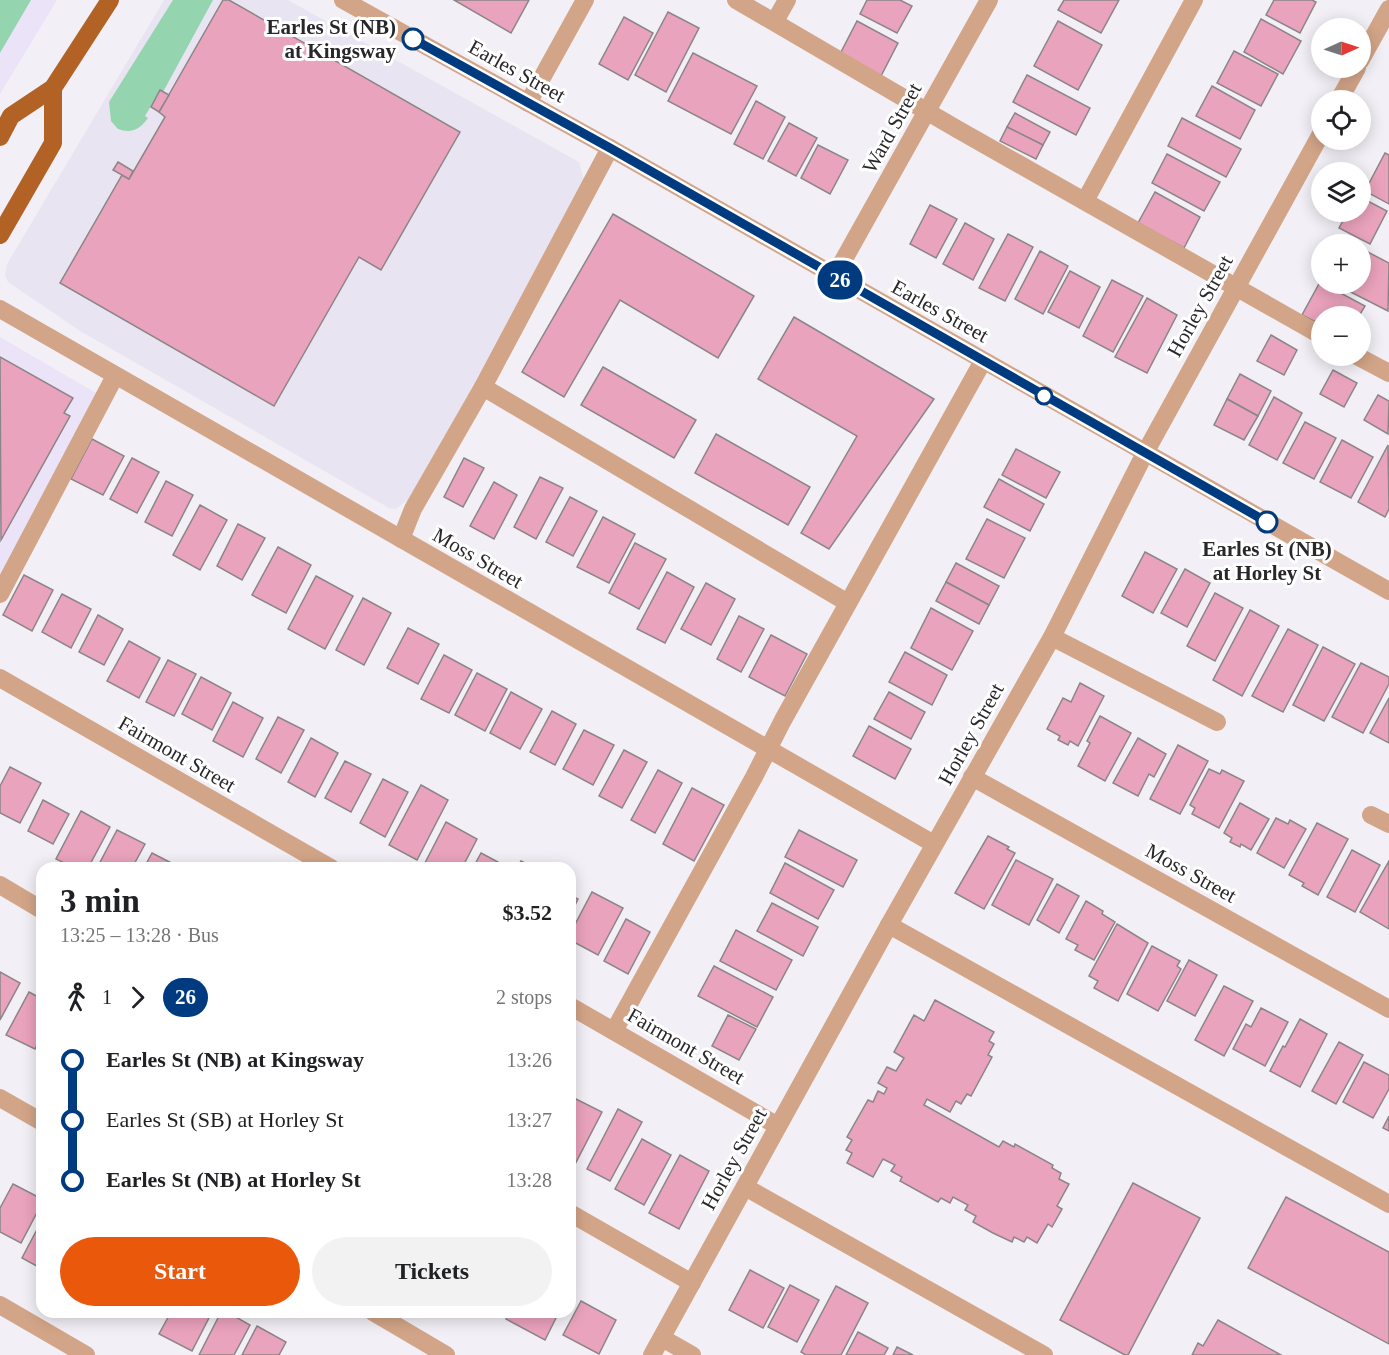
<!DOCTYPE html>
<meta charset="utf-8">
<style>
body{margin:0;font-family:"Times New Roman",serif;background:#f2f2f2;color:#202124;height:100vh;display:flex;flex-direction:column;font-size:22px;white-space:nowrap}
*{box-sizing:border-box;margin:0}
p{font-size:20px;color:#757577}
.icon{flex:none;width:33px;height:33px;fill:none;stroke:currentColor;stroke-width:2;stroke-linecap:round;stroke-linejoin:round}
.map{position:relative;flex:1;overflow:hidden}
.drawer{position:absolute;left:36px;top:862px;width:540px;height:456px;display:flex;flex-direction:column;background:#fff;border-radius:18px;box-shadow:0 3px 15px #0003}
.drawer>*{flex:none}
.badge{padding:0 12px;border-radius:20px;font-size:21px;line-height:39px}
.needle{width:39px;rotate:87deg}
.controls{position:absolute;left:1311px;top:18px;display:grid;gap:12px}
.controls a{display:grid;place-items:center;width:60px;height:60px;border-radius:50%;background:#fff;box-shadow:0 3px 15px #0003;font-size:30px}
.map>.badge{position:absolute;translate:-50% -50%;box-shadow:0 0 0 3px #fff}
.legs{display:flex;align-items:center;gap:9px;height:66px;padding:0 24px;font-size:20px}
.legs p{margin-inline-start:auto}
.overview{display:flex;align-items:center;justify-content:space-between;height:102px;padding:0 24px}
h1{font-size:33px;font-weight:700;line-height:45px}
.action{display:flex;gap:12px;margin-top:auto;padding:12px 24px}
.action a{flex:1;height:69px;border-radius:36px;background:#ea580c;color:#fff;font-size:24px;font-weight:700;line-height:69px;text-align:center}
.action a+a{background:#f2f2f2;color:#202124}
ul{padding:0 24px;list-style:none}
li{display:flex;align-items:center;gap:21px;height:60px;font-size:22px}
li i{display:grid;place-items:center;width:9px;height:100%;margin:0 8px;background:currentColor}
li i::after{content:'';width:15px;height:15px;margin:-8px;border:4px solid;border-radius:50%;background:#fff}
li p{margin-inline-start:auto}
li:first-child i{background:linear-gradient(#0000 50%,currentColor 0)}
li:last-child i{background:linear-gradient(currentColor 50%,#0000 0)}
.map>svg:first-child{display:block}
.commercial{fill:#ebe3f8}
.built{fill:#e9e4f2}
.green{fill:#94d5b0}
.building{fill:#eaa3bc;stroke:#8c8587;stroke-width:1.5}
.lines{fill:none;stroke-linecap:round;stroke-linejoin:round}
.minor{stroke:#d3a588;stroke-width:18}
.major{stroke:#b26225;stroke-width:18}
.line-1-casing{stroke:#fff;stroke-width:14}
.line-1{stroke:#003b80;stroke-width:9}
.stop-1-dot{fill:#fff;stroke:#003b80;stroke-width:3}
.labels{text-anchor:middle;stroke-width:6;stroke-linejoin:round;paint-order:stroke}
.stop-label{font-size:21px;font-weight:bold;fill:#28272a;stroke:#fff;text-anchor:end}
.street-label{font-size:21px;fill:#28272a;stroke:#fff}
</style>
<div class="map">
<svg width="1389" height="1355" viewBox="0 0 1389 1355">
<rect width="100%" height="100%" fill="#f2f0f6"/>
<!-- commercial -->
<g class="commercial">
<path d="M0,0H57L0,94Z"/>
<path d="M0,337L96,393L0,594Z"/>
</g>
<!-- built -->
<path class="built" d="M164,0H288L579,162L583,177L592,181L416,504L406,501L396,509L389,508L80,331L8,282L5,275L7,264Z"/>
<!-- green -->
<g class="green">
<path d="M0,0H31L0,53Z"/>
<path d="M173,0H213L163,92L160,91L145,116L148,118C140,129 132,134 118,129L111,121L109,102Z"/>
</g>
<!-- building -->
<g class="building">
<path d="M223,0H229L460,132L381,270L359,257L274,406L60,283L122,175L129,179L132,174L165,117L159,112Z"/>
<path d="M454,0H529L511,33Z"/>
<path d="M867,0H900L912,6L897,33L860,14Z"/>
<path d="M1064,0H1119L1101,33L1058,10Z"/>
<path d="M1274,0H1312L1316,2L1300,33L1266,15Z"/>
<path d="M668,12L699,28L666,92L635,75Z"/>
<path d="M624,17L653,33L628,80L599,64Z"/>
<path d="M1261,19L1301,41L1283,74L1244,52Z"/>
<path d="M857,21L898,43L881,76L840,54Z"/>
<path d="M1058,21L1102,45L1078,90L1034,66Z"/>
<path d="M1234,51L1278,74L1261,106L1217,83Z"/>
<path d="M693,53L757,86L731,134L668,101Z"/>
<path d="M1027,75L1090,108L1076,135L1013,102Z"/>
<path d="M1212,86L1255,110L1240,139L1196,116Z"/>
<path d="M160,90L169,95L159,112L151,107Z"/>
<path d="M756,101L785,117L763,159L734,144Z"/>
<path d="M1015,113L1050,132L1043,145L1007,127Z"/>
<path d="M1182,118L1241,149L1226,177L1168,146Z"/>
<path d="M789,123L817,138L796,176L768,161Z"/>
<path d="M1007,127L1043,145L1036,159L1000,141Z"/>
<path d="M818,145L848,160L830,194L801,178Z"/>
<path d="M1385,153L1389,155V204L1365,191Z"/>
<path d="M1167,154L1220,182L1204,211L1152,183Z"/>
<path d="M118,162L133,171L129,179L113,170Z"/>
<path d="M1155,192L1200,217L1184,248L1138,223Z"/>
<path d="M1360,197L1387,211L1370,244L1339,228L1348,212H1360Z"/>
<path d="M930,205L957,219L936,258L910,244Z"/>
<path d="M613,214L754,296L718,358L620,300L564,397L522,372Z"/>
<path d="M965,223L994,239L973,280L943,264Z"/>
<path d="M1008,234L1033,247L1005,301L979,288Z"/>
<path d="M1360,248L1389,263L1388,311L1335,284H1360Z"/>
<path d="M1040,251L1068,266L1043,314L1015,299Z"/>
<path d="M1070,271L1100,287L1079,328L1048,312Z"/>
<path d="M1112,280L1143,296L1113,352L1083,336Z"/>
<path d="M1320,282L1365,306L1359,316H1322V325L1302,315Z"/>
<path d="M1147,298L1177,315L1147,373L1115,357Z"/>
<path d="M794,317L934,399L829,549L801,533L857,436L758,379Z"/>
<path d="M1271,335L1297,350L1284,375L1257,361Z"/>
<path d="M0,357L73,398L64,413L70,416L1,540Z"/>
<path d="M603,367L696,420L674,458L581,405Z"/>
<path d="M1333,370L1357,383L1344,407L1320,394Z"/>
<path d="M1240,374L1271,391L1258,416L1227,399Z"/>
<path d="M1378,395L1389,401L1388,434L1364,420Z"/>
<path d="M1274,397L1302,413L1277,460L1249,445Z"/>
<path d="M1227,399L1258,416L1244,440L1214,425Z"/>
<path d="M1305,422L1336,438L1314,479L1283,463Z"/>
<path d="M716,434L810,487L788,525L695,473Z"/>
<path d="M92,439L124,456L103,495L71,479Z"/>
<path d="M1342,440L1373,457L1351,498L1320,482Z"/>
<path d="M1388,445L1389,509L1385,517L1358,502Z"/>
<path d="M1016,449L1060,472L1046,498L1002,475Z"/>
<path d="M132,458L159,472L137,513L110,499Z"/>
<path d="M464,458L484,468L463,507L444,497Z"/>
<path d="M540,477L563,488L536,539L514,527Z"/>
<path d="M999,479L1044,504L1030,531L984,507Z"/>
<path d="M166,481L193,495L172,536L145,522Z"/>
<path d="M494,482L517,495L494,539L470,526Z"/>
<path d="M570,497L597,511L573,556L546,542Z"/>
<path d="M200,505L227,520L200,570L173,555Z"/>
<path d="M603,517L635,534L609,583L577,567Z"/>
<path d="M987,519L1025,538L1004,578L966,559Z"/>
<path d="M238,524L265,538L242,580L217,566Z"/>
<path d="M635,543L666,559L639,609L609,593Z"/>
<path d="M278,547L311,565L286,613L252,595Z"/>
<path d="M1145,552L1177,569L1153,613L1122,596Z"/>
<path d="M956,563L999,586L989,605L946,582Z"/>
<path d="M1185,569L1210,583L1187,627L1161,613Z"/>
<path d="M667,572L694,587L665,643L637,629Z"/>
<path d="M24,575L53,590L32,631L3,615Z"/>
<path d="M316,576L353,596L325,649L288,629Z"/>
<path d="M946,582L989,605L979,624L936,601Z"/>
<path d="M706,583L735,599L711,645L681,629Z"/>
<path d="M1215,593L1243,608L1215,661L1187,646Z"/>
<path d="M62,594L91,609L71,648L42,632Z"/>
<path d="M363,598L391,613L364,665L336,650Z"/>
<path d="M931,608L973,631L952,670L911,648Z"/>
<path d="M1250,610L1279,626L1242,696L1213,680Z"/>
<path d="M98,615L123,629L104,665L79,652Z"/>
<path d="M739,616L764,629L741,672L717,659Z"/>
<path d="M408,628L439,644L418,684L387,668Z"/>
<path d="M1288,629L1318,645L1283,712L1252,696Z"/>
<path d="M771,635L807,654L785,696L749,677Z"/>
<path d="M129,641L160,658L139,698L107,681Z"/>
<path d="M1323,647L1355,664L1324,721L1293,705Z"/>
<path d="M905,652L947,675L932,705L889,682Z"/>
<path d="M444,655L472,670L449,713L421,699Z"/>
<path d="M168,660L196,674L174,716L146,702Z"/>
<path d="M1361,663L1389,677V684L1363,733L1332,717Z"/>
<path d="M477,673L507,689L485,731L455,715Z"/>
<path d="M201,677L231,693L212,730L182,714Z"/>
<path d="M1080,683L1104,696L1078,746L1070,741L1068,745L1058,740L1060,736L1047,729L1063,698L1071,702Z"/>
<path d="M511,692L542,709L520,749L490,733Z"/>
<path d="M889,692L925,712L911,739L874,719Z"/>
<path d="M1389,698V743L1370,733Z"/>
<path d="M233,702L263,718L243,757L213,741Z"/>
<path d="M552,711L576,724L555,765L530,752Z"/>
<path d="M1100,716L1131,733L1105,781L1078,766L1090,743L1087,741Z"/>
<path d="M278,717L304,730L281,773L256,759Z"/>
<path d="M869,726L911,749L895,779L853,756Z"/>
<path d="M584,730L614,745L593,785L563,769Z"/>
<path d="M311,738L338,753L315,797L288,782Z"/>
<path d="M1138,738L1166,754L1154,777L1149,774L1138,796L1113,783Z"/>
<path d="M1178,745L1208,761L1180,814L1150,799Z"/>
<path d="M624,750L647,762L622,808L599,796Z"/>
<path d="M345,761L371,774L351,812L325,798Z"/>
<path d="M10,767L41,783L20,823L0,813V786Z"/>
<path d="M1209,769L1220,774L1222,770L1244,781L1219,828L1192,814L1195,808L1190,805Z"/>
<path d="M658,770L682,783L655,833L631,820Z"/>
<path d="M383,779L408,792L385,837L360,823Z"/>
<path d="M421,785L448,800L417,860L389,845Z"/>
<path d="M692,788L724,805L694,861L663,844Z"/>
<path d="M43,800L69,814L53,844L28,831Z"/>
<path d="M1240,803L1269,819L1251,850L1241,844L1240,847L1230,842L1232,838L1224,833Z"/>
<path d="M81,811L110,827L88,868H74L56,859Z"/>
<path d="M1276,818L1288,824L1290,820L1306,829L1284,868L1257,853Z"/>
<path d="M446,822L477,839L462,868H434L425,863Z"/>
<path d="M1317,823L1348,839L1318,895L1302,886L1304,883L1289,875Z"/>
<path d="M117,830L145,844L132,868H97Z"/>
<path d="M799,830L857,860L843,887L785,857Z"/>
<path d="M988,836L1009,847L1007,849L1015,853L984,909L955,893Z"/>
<path d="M1352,850L1380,865L1355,912L1327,897Z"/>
<path d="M152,853L181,868H144Z"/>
<path d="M481,853L509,868H473Z"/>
<path d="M1016,860L1053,879L1029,925L992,905Z"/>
<path d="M521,861L534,868H517Z"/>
<path d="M1389,861V929L1360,912Z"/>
<path d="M785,863L834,890L818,919L770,893Z"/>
<path d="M1057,884L1079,896L1059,933L1037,920Z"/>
<path d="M592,892L623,908L598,955L570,940V934Z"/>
<path d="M570,895L578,899L570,915Z"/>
<path d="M1086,901L1103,911L1102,914L1115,922L1094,960L1075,950L1078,945L1066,939Z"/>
<path d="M772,903L818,927L803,956L757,931Z"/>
<path d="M626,919L650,932L628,974L604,961Z"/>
<path d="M1117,924L1148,943L1118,1001L1094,988L1098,981L1089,976Z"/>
<path d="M736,930L792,960L776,990L720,961Z"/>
<path d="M1152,946L1180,961L1177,966L1181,969L1158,1011L1127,994Z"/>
<path d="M1189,960L1217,975L1195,1016L1167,1001Z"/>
<path d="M714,966L773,997L757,1027L698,996Z"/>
<path d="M0,972L20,983L0,1020Z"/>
<path d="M1224,986L1253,1001L1224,1056L1195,1040Z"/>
<path d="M29,992L42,999V1036L35,1049L6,1035Z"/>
<path d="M935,1000L994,1032L989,1041L994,1044L988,1055L992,1057L971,1096L967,1094L961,1104L956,1101L950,1112L927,1099L924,1105L999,1147L1003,1141L1014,1147L1015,1144L1053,1165L1052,1168L1061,1173L1059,1179L1069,1184L1057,1206L1062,1209L1052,1227L1048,1224L1037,1243L1027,1237L1024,1242L1014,1237L1012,1242L993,1233L973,1222L976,1216L965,1210L968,1205L953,1197L950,1203L941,1198L938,1202L900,1181L902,1177L891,1171L895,1165L883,1159L873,1177L847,1163L852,1153L846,1150L852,1140L847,1137L868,1100L873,1102L878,1091L884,1094L887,1088L878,1083L887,1067L896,1071L904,1058L894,1052L914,1015L924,1021Z"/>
<path d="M1261,1008L1288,1022L1265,1066L1233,1049L1246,1024L1251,1027Z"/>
<path d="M728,1015L756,1029L739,1060L712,1046Z"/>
<path d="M1300,1019L1327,1034L1300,1087L1270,1071L1283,1046L1285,1047Z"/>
<path d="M1339,1042L1363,1055L1336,1104L1312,1091Z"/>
<path d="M1364,1062L1389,1075V1089L1373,1118L1343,1102Z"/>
<path d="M570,1096L602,1112L571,1172H570Z"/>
<path d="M618,1109L642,1122L610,1181L587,1169Z"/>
<path d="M1389,1116V1131L1383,1128Z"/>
<path d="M642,1139L671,1155L644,1205L615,1189Z"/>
<path d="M680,1155L709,1171L679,1229L649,1213Z"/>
<path d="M1133,1183L1200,1218L1128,1355H1125L1060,1320Z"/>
<path d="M13,1184L42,1199V1203L21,1243L0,1232V1208Z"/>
<path d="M1286,1197L1389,1252V1344L1248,1268Z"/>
<path d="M42,1220V1269L22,1258Z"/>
<path d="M750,1270L784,1288L763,1328L729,1310Z"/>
<path d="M790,1285L819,1300L797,1342L768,1327Z"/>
<path d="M836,1286L868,1303L841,1355H806L801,1352Z"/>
<path d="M581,1301L616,1320L599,1354L563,1335Z"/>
<path d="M171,1312H212L192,1351L159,1334Z"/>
<path d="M221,1312H227L250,1325L234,1355H199Z"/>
<path d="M509,1312H559L545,1340L506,1319Z"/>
<path d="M1218,1320L1281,1355H1192L1198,1343L1203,1346Z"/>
<path d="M257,1326L286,1342L279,1355H242Z"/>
<path d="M858,1332L888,1348L884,1355H846Z"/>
<path d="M897,1347L913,1355H893Z"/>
</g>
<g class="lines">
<!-- minor -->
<g class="minor">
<path d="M343,0L610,148L1389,591"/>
<path d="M736,0L957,129L1322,336"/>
<path d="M775,21L787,0"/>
<path d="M1360,61L1389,9"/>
<path d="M1339,100L1357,68"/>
<path d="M528,103L585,0"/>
<path d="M1085,201L1194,0"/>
<path d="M834,277L989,0"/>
<path d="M0,309L934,844"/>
<path d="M1357,356L1389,373"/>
<path d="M483,387L848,603"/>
<path d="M401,539L413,509L483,387L610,148"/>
<path d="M0,594L115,376"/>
<path d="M1052,637L1217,722"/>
<path d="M0,678L331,868"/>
<path d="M972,777L1389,1009"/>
<path d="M1371,815L1389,824"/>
<path d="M0,885L42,910"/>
<path d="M889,925L1389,1204"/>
<path d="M570,1006L778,1126"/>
<path d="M614,1031L754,777L783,720L983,361"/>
<path d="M0,1098L42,1122"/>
<path d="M745,1187L1044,1355"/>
<path d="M570,1213L692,1283"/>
<path d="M0,1305L86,1355"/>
<path d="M373,1312L446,1355"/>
<path d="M662,1338L692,1355"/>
<path d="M652,1355L889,925L1052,637L1145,453L1322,132"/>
</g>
<!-- major -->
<g class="major">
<path d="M0,137L11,116L53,88L110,0"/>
<path d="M0,235L53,143V88"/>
</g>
</g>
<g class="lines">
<!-- line-1 casing -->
<g class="line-1-casing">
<path id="line-1" d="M413,39L610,148L1267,522"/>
</g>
<!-- line-1 -->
<use href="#line-1" class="line-1"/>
</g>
<!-- markers -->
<g class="stop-1-dot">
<circle cx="413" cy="39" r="10"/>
<circle cx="1044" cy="396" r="8"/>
<circle cx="1267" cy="522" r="10"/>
</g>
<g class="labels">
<!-- stop labels -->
<g class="stop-label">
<text x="396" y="34">Earles St (NB)<tspan x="396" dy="24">at Kingsway</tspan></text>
<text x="1267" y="556" text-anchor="middle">Earles St (NB)<tspan x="1267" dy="24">at Horley St</tspan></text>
</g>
<!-- street labels -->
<g class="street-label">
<text transform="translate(517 71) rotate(29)" y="7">Earles Street</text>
<text transform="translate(892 128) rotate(-61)" y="7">Ward Street</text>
<text transform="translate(1200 306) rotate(-61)" y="7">Horley Street</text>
<text transform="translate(940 311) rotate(29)" y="7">Earles Street</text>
<text transform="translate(478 558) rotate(30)" y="7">Moss Street</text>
<text transform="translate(971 734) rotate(-61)" y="7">Horley Street</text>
<text transform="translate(177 754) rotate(30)" y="7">Fairmont Street</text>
<text transform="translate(1191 873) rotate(29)" y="7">Moss Street</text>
<text transform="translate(686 1046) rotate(30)" y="7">Fairmont Street</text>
<text transform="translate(734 1159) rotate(-61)" y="7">Horley Street</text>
</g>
</g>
</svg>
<div class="controls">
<a><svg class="needle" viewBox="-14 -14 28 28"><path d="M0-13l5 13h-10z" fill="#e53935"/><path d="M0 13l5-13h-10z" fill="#757577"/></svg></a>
<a><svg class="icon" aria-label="locate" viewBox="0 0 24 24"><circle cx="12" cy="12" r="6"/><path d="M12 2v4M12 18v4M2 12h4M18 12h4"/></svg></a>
<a><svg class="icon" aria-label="layers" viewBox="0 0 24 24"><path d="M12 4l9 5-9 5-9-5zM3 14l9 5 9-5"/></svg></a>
<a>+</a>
<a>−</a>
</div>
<b class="badge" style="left:840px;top:280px;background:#003b80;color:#fff">26</b>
<section class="drawer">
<div class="overview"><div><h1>3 min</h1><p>13:25 – 13:28 · Bus</p></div><b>$3.52</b></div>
<div class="legs"><svg class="icon" aria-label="walk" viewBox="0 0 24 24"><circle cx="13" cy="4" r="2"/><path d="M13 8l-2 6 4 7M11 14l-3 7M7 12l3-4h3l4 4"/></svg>1<svg class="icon" aria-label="forward" viewBox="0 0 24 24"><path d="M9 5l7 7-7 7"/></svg><b class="badge" style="background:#003b80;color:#fff">26</b><p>2 stops</p></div>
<ul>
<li><i style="color:#003b80"></i><b>Earles St (NB) at Kingsway</b><p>13:26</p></li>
<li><i style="color:#003b80"></i><span>Earles St (SB) at Horley St</span><p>13:27</p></li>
<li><i style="color:#003b80"></i><b>Earles St (NB) at Horley St</b><p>13:28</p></li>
</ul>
<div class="action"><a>Start</a><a>Tickets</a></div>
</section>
</div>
